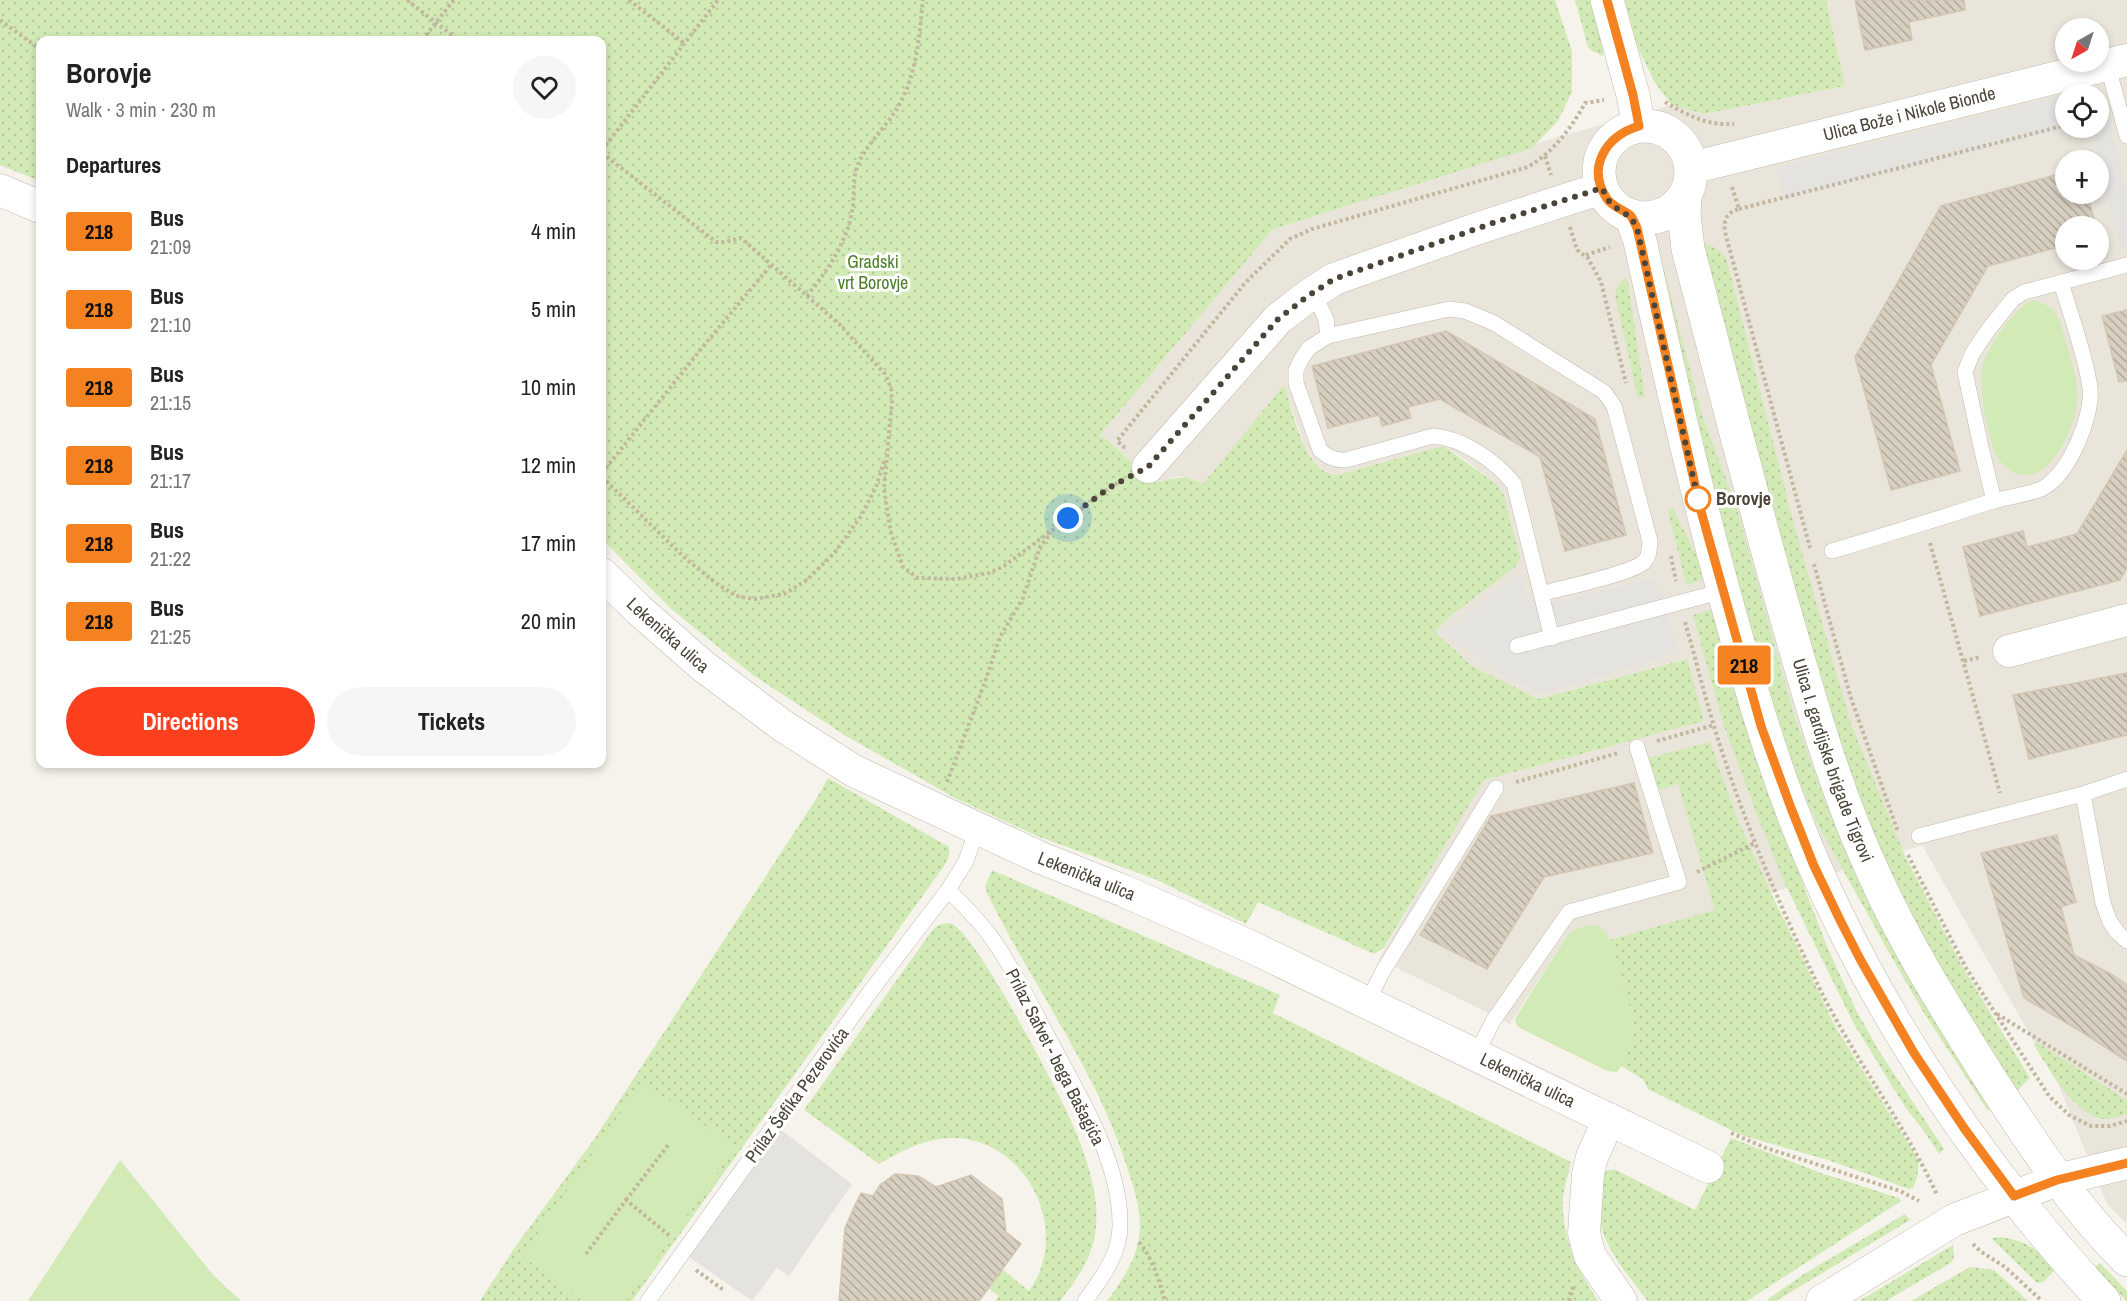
<!DOCTYPE html>
<meta charset="utf-8">
<style>
body{margin:0;font-family:"Archivo Narrow",sans-serif;background:#f6f6f6;color:#222;height:100vh;display:flex;flex-direction:column;font-size:22px;white-space:nowrap}
*{box-sizing:border-box;margin:0}
p{font-size:20px;color:#767676}
.icon{flex:none;width:33px;height:33px;fill:none;stroke:currentColor;stroke-width:2;stroke-linecap:round;stroke-linejoin:round}
.map{position:relative;flex:1;overflow:hidden}
.drawer{position:absolute;left:36px;top:36px;width:570px;height:732px;display:flex;flex-direction:column;background:#fff;border-radius:12px;box-shadow:0 3px 9px #0003}
.drawer>*{flex:none}
.badge{padding:0 12px;border-radius:4px;font-size:21px;line-height:39px}
.needle{width:39px;rotate:219deg}
.tools{position:absolute;left:2055px;top:18px;display:grid;gap:12px}
.tools a{display:grid;place-items:center;width:54px;height:54px;border-radius:50%;background:#fff;box-shadow:0 3px 9px #0003;font-size:30px}
.you{position:absolute;width:30px;height:30px;margin:-15px;border:4px solid #fff;border-radius:50%;background:#1a73e8;box-shadow:0 0 0 9px #1a73e833}
.map>.badge{position:absolute;translate:-50% -50%;box-shadow:0 0 0 3px #fff}
h2{padding:0 30px;font-size:22px;line-height:54px}
.round{display:grid;place-items:center;flex:none;width:63px;height:63px;border-radius:32px;background:#f6f6f6}
.summary{display:flex;align-items:center;justify-content:space-between;height:102px;padding:0 30px}
h1{font-size:28px;font-weight:700;line-height:45px}
.button{display:flex;gap:12px;margin-top:auto;padding:12px 30px}
.button a{flex:1;height:69px;border-radius:36px;background:#fc3f1d;color:#fff;font-size:24px;font-weight:700;line-height:69px;text-align:center}
.button a+a{background:#f6f6f6;color:#222}
ul{padding:0;list-style:none}
li{display:flex;align-items:center;gap:18px;height:78px;padding:0 30px}
li div{flex:1}
li b{display:block;font-size:22px}
li em{font-style:normal}
li .badge{min-width:66px;font-weight:700;text-align:center}
.map>svg:first-child{display:block}
.residential{fill:#eae5da;fill-rule:evenodd}
.grass{fill:url(#grass-dots)}
.park{fill:#d2eab5}
.parking{fill:#e5e3e0}
.building{fill:url(#building-back-hatch);stroke:#d3c7b4;stroke-width:1.5}
.lines{fill:none;stroke-linecap:round;stroke-linejoin:round}
.service-casing{stroke:#c2bbae;stroke-width:16}
.minor-casing{stroke:#c2bbae;stroke-width:33}
.tertiary-casing{stroke:#c2bbae;stroke-width:34}
.path{stroke:#c4b79f;stroke-width:4;stroke-dasharray:3 3;stroke-linecap:butt}
.service{stroke:#fff;stroke-width:15}
.minor{stroke:#fff;stroke-width:32}
.tertiary{stroke:#fff;stroke-width:33}
.line-casing{stroke:#fff;stroke-width:14}
.line{stroke:#f58220;stroke-width:9}
.walk{stroke:#4b4439;stroke-width:6;stroke-dasharray:0 10.8}
.stop-dot{fill:#fff;stroke:#f58220;stroke-width:3}
.labels{text-anchor:middle;stroke-width:6;stroke-linejoin:round;paint-order:stroke}
.street-label{font-size:18px;fill:#4b4439;stroke:#fff}
.park-label{font-size:18px;fill:#4a7f2a;stroke:#fff}
.stop-label{font-size:18px;font-weight:bold;fill:#4b4439;stroke:#fff;text-anchor:start}
</style>
<div class="map">
<svg width="2127" height="1301" viewBox="0 0 2127 1301">
<defs>
<pattern id="grass-dots" width="8" height="8" patternUnits="userSpaceOnUse" patternTransform="scale(1.5)"><rect width="8" height="8" fill="#d2eab5"/><path d="M2 2h.1M6 6h.1" fill="none" stroke="#b6ca9c" stroke-width="1.8" stroke-linecap="round"/></pattern>
<pattern id="building-back-hatch" width="6" height="6" patternUnits="userSpaceOnUse" patternTransform="scale(1.5)"><rect width="6" height="6" fill="#d8cfc1"/><path d="M-1 5l2 2M0 0l6 6M5-1l2 2" fill="none" stroke="#b1aa9e"/></pattern>
</defs>
<rect width="100%" height="100%" fill="#f6f3ec"/>
<!-- residential -->
<path class="residential" d="M1826,0H2127V1224L2107,1204L2058,1084L1922,845L1715,911L1609,940L1607,933L1567,936L1510,1024L1379,959L1483,780L1704,721L1686,659L1539,699L1472,666L1435,632L1448,618L1514,568L1495,483L1463,458L1446,448L1438,447L1338,475L1323,470L1315,463L1305,447L1284,386L1203,485L1179,476L1155,483L1105,438L1099,436L1273,229L1547,140L1672,105L1704,114L1845,86ZM2066,28H2098V62H2066ZM2066,94H2098V128H2066ZM2066,160H2098V194H2066ZM2066,226H2098V260H2066Z"/>
<!-- grass -->
<g class="grass">
<path d="M0,0H1555L1572,51V92L1558,121L1532,148L1273,229L1099,436L1105,438L1155,483C1174,478 1184,474 1203,484L1284,385C1292,409 1302,458 1324,471C1328,473 1334,474 1338,475L1438,447L1446,448L1495,483L1503,493L1520,557L1518,563L1514,568L1448,618L1435,632L1472,666L1539,699L1687,659L1704,721L1484,780L1384,948L1374,954L1258,902L1246,924L1155,879L1037,836L957,799L846,736L753,675L717,646L671,609L602,539V40H40V181L0,165Z"/>
<path d="M1575,0H1593L1604,43L1603,56L1592,51L1588,47Z"/>
<path d="M1621,0H1826L1845,86L1704,114L1672,105L1655,83L1634,40Z"/>
<path d="M1702,243C1714,247 1722,249 1727,261L1793,521L1851,724L1905,856L1962,966L2030,1078L2014,1094L1885,879L1830,746Z"/>
<path d="M1658,247L1702,415L1736,505L1794,715L1829,811L1843,843L1929,1011L1992,1107L1988,1111L1924,1013L1887,949L1819,827L1790,761L1753,640L1652,249Z"/>
<path d="M1627,276L1645,397L1638,398L1615,296L1617,287Z"/>
<path d="M1673,508L1702,567C1705,580 1699,583 1686,584L1668,511Z"/>
<path d="M1714,609L1783,832L1828,949L1856,1010L1879,1051L1944,1149L1939,1154L1924,1131L1905,1107L1854,1024L1785,884L1755,809L1724,726L1693,615Z"/>
<path d="M1710,742L1737,818L1770,891L1836,1028L1919,1161L1917,1178L1913,1188L1909,1189L1828,1160L1741,1135L1648,1089L1643,1079L1621,1066L1629,1046L1634,1022L1609,940L1715,910L1678,784L1659,790L1648,758Z"/>
<path d="M828,778L949,847V857L944,866L632,1301H480L513,1250L595,1138L818,796Z"/>
<path d="M992,870L1280,995L1273,1013L1571,1162C1569,1173 1564,1186 1563,1198C1561,1237 1577,1269 1598,1301H1107C1124,1279 1139,1255 1140,1227C1140,1205 1133,1184 1126,1164C1095,1068 1032,985 988,895L985,887Z"/>
<path d="M950,923C974,929 1059,1093 1072,1123C1083,1148 1094,1179 1096,1206C1099,1248 1084,1270 1060,1301H995L999,1296L988,1288L1002,1269L1029,1291C1072,1232 1028,1141 956,1138C927,1137 903,1150 879,1164L804,1110L934,928L941,924Z"/>
<path d="M2036,1042L2127,1100V1114C2120,1116 2111,1120 2104,1119C2075,1116 2048,1068 2034,1045Z"/>
<path d="M1731,1138L1821,1173L1899,1198L1901,1201L1747,1301H1648C1624,1270 1596,1240 1597,1198C1598,1189 1602,1180 1605,1171L1614,1169L1695,1210Z"/>
<path d="M1905,1214L1910,1220L1776,1301H1768V1299L1804,1274Z"/>
<path d="M2001,1237C2028,1241 2038,1250 2055,1270L2043,1282L2039,1283L2036,1282L1991,1238Z"/>
<path d="M1953,1245L1954,1256L1952,1262L1886,1301H1859Z"/>
<path d="M2100,1263L2127,1291V1301L2093,1268Z"/>
<path d="M1970,1267L1994,1270L2028,1301H1911Z"/>
</g>
<!-- park -->
<g class="park">
<path d="M2032,300C2059,306 2059,319 2066,343C2072,362 2078,380 2077,400C2076,425 2053,479 2023,475C2013,473 2006,469 2000,461C1988,445 1977,383 1983,364C1990,344 2014,309 2032,300Z"/>
<path d="M1590,925L1598,926L1607,933L1634,1022L1629,1046L1623,1064L1617,1072L1607,1071L1518,1027L1515,1022L1516,1017L1567,936L1576,929Z"/>
<path d="M642,1082L736,1147L626,1301H583L522,1256Z"/>
<path d="M120,1160L214,1276L241,1301H28Z"/>
</g>
<!-- parking -->
<g class="parking">
<path d="M2070,93L2066,94V128H2069L1784,200L1776,168Z"/>
<path d="M2109,119L2127,193V248L2120,249L2091,128H2098L2099,122Z"/>
<path d="M1520,573L1532,607L1654,579L1666,608L1677,652L1543,694L1505,676L1444,633Z"/>
<path d="M775,1125L852,1184L789,1276L777,1268L752,1301L683,1253Z"/>
</g>
<!-- building -->
<g class="building">
<path d="M1855,0H1964L1965,10L1909,22L1912,40L1865,50Z"/>
<path d="M2066,172V194H2087L2096,226H2066V245L1988,266L1931,365L1960,471L1891,490L1855,357L1941,206Z"/>
<path d="M2127,310V381L2119,382L2102,316Z"/>
<path d="M1446,331L1595,419L1626,535L1565,551L1540,457L1440,399L1408,407L1411,418L1382,426L1379,415L1328,428L1312,366Z"/>
<path d="M2127,450V568L2120,580L1980,616L1963,547L2023,531L2027,547L2077,534Z"/>
<path d="M2127,673V735L2029,759L2013,695Z"/>
<path d="M1634,783L1653,853L1544,877L1487,969L1420,935L1491,816Z"/>
<path d="M2057,835L2076,902L2061,907L2074,955L2111,974L2127,985V1061L2080,1031L2024,998L1981,853Z"/>
<path d="M895,1174L918,1176L936,1187L971,1175L1002,1199L1006,1232L1021,1244L979,1301H839L845,1228L856,1203L861,1193L873,1196L880,1185Z"/>
</g>
<g class="lines">
<!-- service casing -->
<g class="service-casing">
<g id="service">
<path d="M2107,64L2127,136"/>
<path d="M1313,292L1326,319L1328,336"/>
<path d="M1994,501L1981,447L1965,372L1972,354L1988,330L2013,299L2024,292L2127,265"/>
<path d="M1832,551C1885,535 1937,519 1990,502C2005,497 2028,495 2043,488C2069,474 2093,417 2090,388C2086,356 2070,314 2061,282"/>
<path d="M1541,594C1561,588 1631,574 1644,562C1650,556 1649,549 1650,541L1614,406L1604,392L1494,323L1465,311L1449,309L1328,336L1309,348L1302,358L1296,370V383L1320,450C1329,458 1335,460 1346,460L1433,436C1462,438 1496,461 1514,484L1552,638"/>
<path d="M1517,646L1723,591"/>
<path d="M2127,779L2083,794L2103,903L2110,922L2118,933L2127,941"/>
<path d="M977,829L966,861L948,890C963,904 976,918 989,934C1012,966 1030,1003 1048,1037C1077,1092 1120,1160 1120,1223C1121,1253 1102,1278 1085,1301"/>
<path d="M1919,836L2083,794"/>
<path d="M1367,1003L1383,971L1496,788"/>
<path d="M1476,1055L1493,1021L1569,912L1679,882L1637,747"/>
<path d="M648,1301L870,992L948,890"/>
</g>
</g>
<!-- minor casing -->
<g class="minor-casing">
<g id="minor">
<path id="s1" d="M1691,168L2127,60"/>
<path d="M0,190L40,207"/>
<path d="M1148,467L1278,319L1308,296L1334,279L1476,229L1602,188"/>
<path id="s2" d="M602,574L639,610L703,666L783,726L854,771L1041,858L1124,891L1247,945L1708,1167"/>
<path d="M2009,651L2127,620"/>
<path d="M1609,1119L1592,1157L1588,1174L1584,1233L1590,1256L1621,1301"/>
<path d="M1822,1301L1954,1220L2057,1180L2127,1163"/>
</g>
</g>
<!-- tertiary casing -->
<g class="tertiary-casing">
<g id="tertiary">
<path d="M1607,0L1633,95L1639,126"/>
<circle cx="1645" cy="172" r="46"/>
<path id="s3" d="M1685,196L1684,215L1688,249C1721,374 1752,499 1788,623C1812,707 1836,792 1873,872C1905,944 1947,1010 1989,1077C2031,1141 2072,1206 2127,1260"/>
<path d="M1631,216L1640,241C1668,370 1697,498 1733,625C1756,707 1780,787 1814,865C1883,1023 1986,1175 2104,1301"/>
</g>
</g>
<!-- path -->
<g class="path">
<path d="M407,0L458,40"/>
<path d="M629,0L684,43"/>
<path d="M0,20L40,49"/>
<path d="M422,40L454,0"/>
<path d="M1665,102C1687,115 1708,126 1734,124"/>
<path d="M602,150L718,0"/>
<path d="M602,153L716,242H725L741,238L839,324L885,374L891,388L892,401L884,489L891,533L903,567L918,578L956,579L989,573L1004,566L1112,486L1123,480"/>
<path d="M1545,156L1551,175"/>
<path d="M1732,187L1739,209C1727,212 1723,220 1725,232L1810,548"/>
<path d="M1739,209L2066,125"/>
<path d="M1570,227L1577,250L1588,258L1601,282L1626,383"/>
<path d="M1586,255L1610,247"/>
<path d="M807,296C827,271 846,244 852,212C855,198 852,180 857,167C864,147 885,128 896,110C917,77 919,38 923,0"/>
<path d="M1125,448L1117,441L1245,283L1290,239L1312,229L1528,167C1553,152 1571,129 1585,103L1604,100"/>
<path d="M602,473L701,349L771,265"/>
<path d="M602,477L686,559L716,583L736,596L755,599L784,594L807,580L836,551L861,516L876,487L885,458"/>
<path d="M1930,543L2000,793"/>
<path d="M1671,556L1676,581"/>
<path d="M1814,564L1850,695L1898,832"/>
<path d="M1685,622C1695,656 1703,690 1713,723C1740,812 1776,898 1816,981C1851,1055 1903,1120 1937,1195"/>
<path d="M1964,661L1981,657"/>
<path d="M1657,741L1714,725"/>
<path d="M947,782L985,682L1000,637L1023,598L1040,547L1051,533"/>
<path d="M1516,782L1618,753"/>
<path d="M1908,855L1966,968L2049,1096L2069,1115L2091,1126H2110L2127,1121"/>
<path d="M1697,872L1755,843"/>
<path d="M1997,1014L2127,1094"/>
<path d="M1731,1133L1766,1148L1900,1191L1919,1201"/>
<path d="M626,1200L669,1144"/>
<path d="M1139,1242C1153,1259 1159,1280 1165,1301"/>
<path d="M1973,1244L1980,1251L2005,1267L2042,1301"/>
<path d="M586,1254L626,1200L670,1236"/>
<path d="M696,1270L725,1291"/>
<path d="M1569,1301L1574,1285"/>
</g>
<!-- service -->
<use href="#service" class="service"/>
<!-- minor -->
<use href="#minor" class="minor"/>
<!-- tertiary -->
<use href="#tertiary" class="tertiary"/>
</g>
<g class="lines">
<!-- line casing -->
<g class="line-casing">
<path id="line" d="M1607,0L1633,95L1639,126C1606,136 1586,167 1607,199C1613,207 1622,209 1630,215C1633,218 1635,224 1637,228L1701,511L1761,726L1791,808L1814,866L1841,922L1860,959L1914,1053L1964,1128L2014,1196L2057,1180L2127,1163"/>
</g>
<!-- line -->
<use href="#line" class="line"/>
<!-- walk -->
<path class="walk" d="M1068,518L1112,486L1148,467L1278,319L1308,296L1334,279L1493,223L1602,188C1604,192 1606,197 1609,201C1620,214 1628,210 1637,228L1698,499"/>
</g>
<!-- markers -->
<circle class="stop-dot" cx="1698" cy="499" r="12"/>
<g class="labels">
<!-- street labels -->
<g class="street-label">
<text dy="6" stroke="none"><textPath href="#s1" startOffset="225">Ulica Bože i Nikole Bionde</textPath></text>
<text dy="6" stroke="none"><textPath href="#s2" startOffset="90">Lekenička ulica</textPath></text>
<text dy="6" stroke="none"><textPath href="#s3" startOffset="585">Ulica I. gardijske brigade Tigrovi</textPath></text>
<text dy="6" stroke="none"><textPath href="#s2" startOffset="576">Lekenička ulica</textPath></text>
<text transform="translate(1055 1057) rotate(63)" y="6">Prilaz Safvet - bega Bašagića</text>
<text dy="6" stroke="none"><textPath href="#s2" startOffset="1062">Lekenička ulica</textPath></text>
<text transform="translate(797 1095) rotate(-54)" y="6">Prilaz Šefika Pezerovića</text>
</g>
<!-- park labels -->
<g class="park-label">
<text x="873" y="268">Gradski<tspan x="873" dy="21">vrt Borovje</tspan></text>
</g>
<!-- stop labels -->
<g class="stop-label">
<text x="1716" y="505">Borovje</text>
</g>
</g>
</svg>
<div class="tools">
<a><svg class="needle" viewBox="-14 -14 28 28"><path d="M0-13l5 13h-10z" fill="#e53935"/><path d="M0 13l5-13h-10z" fill="#767676"/></svg></a>
<a><svg class="icon" aria-label="locate" viewBox="0 0 24 24"><circle cx="12" cy="12" r="6"/><path d="M12 2v4M12 18v4M2 12h4M18 12h4"/></svg></a>
<a>+</a>
<a>−</a>
</div>
<div class="you" style="left:1068px;top:518px"></div>
<b class="badge" style="left:1744px;top:665px;background:#f58220;color:#111">218</b>
<section class="drawer">
<div class="summary"><div><h1>Borovje</h1><p>Walk · 3 min · 230 m</p></div><a class="round"><svg class="icon" aria-label="heart" viewBox="0 0 24 24"><path d="M12 20l-8-8c-3-5 5-10 8-4 3-6 11-1 8 4z"/></svg></a></div>
<h2>Departures</h2>
<ul>
<li><span class="badge" style="background:#f58220;color:#111">218</span><div><b>Bus</b><p>21:09</p></div><em>4 min</em></li>
<li><span class="badge" style="background:#f58220;color:#111">218</span><div><b>Bus</b><p>21:10</p></div><em>5 min</em></li>
<li><span class="badge" style="background:#f58220;color:#111">218</span><div><b>Bus</b><p>21:15</p></div><em>10 min</em></li>
<li><span class="badge" style="background:#f58220;color:#111">218</span><div><b>Bus</b><p>21:17</p></div><em>12 min</em></li>
<li><span class="badge" style="background:#f58220;color:#111">218</span><div><b>Bus</b><p>21:22</p></div><em>17 min</em></li>
<li><span class="badge" style="background:#f58220;color:#111">218</span><div><b>Bus</b><p>21:25</p></div><em>20 min</em></li>
</ul>
<div class="button"><a>Directions</a><a>Tickets</a></div>
</section>
</div>
